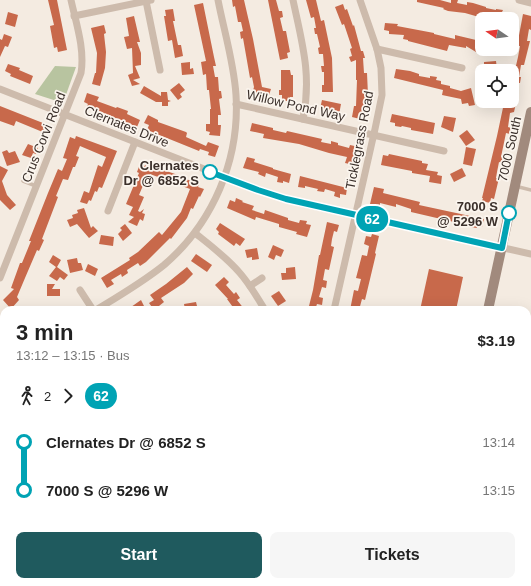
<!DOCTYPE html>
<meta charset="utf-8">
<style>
body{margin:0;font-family:Helvetica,sans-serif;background:#f6f6f6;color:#222;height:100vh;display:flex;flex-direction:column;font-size:15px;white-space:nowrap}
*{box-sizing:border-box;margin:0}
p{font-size:13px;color:#767676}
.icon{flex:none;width:22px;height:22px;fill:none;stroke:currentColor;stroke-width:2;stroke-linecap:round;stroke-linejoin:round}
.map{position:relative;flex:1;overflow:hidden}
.details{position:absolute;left:0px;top:306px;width:531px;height:280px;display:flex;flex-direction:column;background:#fff;border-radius:12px 12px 0 0;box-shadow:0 4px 16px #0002}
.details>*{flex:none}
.badge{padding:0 8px;border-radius:13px;font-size:14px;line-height:26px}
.needle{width:26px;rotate:283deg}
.buttons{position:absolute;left:475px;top:12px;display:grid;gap:8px}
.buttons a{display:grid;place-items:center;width:44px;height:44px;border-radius:8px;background:#fff;box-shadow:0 4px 16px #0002;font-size:20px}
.map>.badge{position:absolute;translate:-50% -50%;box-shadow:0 0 0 2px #fff}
.legs{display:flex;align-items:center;gap:6px;height:44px;padding:0 16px;font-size:13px}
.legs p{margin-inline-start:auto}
.head{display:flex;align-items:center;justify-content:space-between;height:68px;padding:0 16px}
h1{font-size:22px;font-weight:800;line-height:30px}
.action{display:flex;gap:8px;margin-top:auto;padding:8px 16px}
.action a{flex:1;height:46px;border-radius:8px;background:#1f5a5e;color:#fff;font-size:16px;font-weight:800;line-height:46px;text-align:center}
.action a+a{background:#f6f6f6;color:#222}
ul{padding:0 16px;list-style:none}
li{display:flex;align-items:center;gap:14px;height:48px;font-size:15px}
li i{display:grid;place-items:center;width:6px;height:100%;margin:0 5px;background:currentColor}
li i::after{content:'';width:10px;height:10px;margin:-5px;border:3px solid;border-radius:50%;background:#fff}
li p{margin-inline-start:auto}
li:first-child i{background:linear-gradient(#0000 50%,currentColor 0)}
li:last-child i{background:linear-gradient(currentColor 50%,#0000 0)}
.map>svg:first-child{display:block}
.green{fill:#b8c4a0}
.building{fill:#c8694b}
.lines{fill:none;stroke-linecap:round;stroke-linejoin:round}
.lane{stroke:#cdbbac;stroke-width:3.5}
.street{stroke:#cdbbac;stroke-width:7}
.secondary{stroke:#a18a7d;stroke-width:10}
.line-1-casing{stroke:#fff;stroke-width:9}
.line-1{stroke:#00a3b4;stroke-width:6}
.stop-1-dot{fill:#fff;stroke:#00a3b4;stroke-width:2}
.labels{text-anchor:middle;stroke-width:3.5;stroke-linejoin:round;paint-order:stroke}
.street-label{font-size:13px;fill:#3b302b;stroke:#fbf5ee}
.stop-label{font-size:13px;font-weight:bold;fill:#3b302b;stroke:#fbf5ee;text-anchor:end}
</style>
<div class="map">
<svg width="531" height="586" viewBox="0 0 531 586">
<rect width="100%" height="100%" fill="#f4ebe1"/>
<!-- green -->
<path class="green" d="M55,66L76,67L63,103L35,94Z"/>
<!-- building -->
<g class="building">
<path d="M48,0H57L67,50L58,52L57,47L54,48L50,26L54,25Z"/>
<path d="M232,0H244L253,39L262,87L271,89L268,98L254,96L255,95L252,94L254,87L252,77L250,78L243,38L241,39L240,32L243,31L241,22H238L235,6L233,7Z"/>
<path d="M268,0H276L279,11H282L283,17L280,18L283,31H286L290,52L287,53L288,58L280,60Z"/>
<path d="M306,0H316L321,21L324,20L332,58L333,92H322V85H324V72H322L321,66H324L323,54H319L318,48L320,47L317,34H315L314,28H316L314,17L311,18Z"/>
<path d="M417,0H440L451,3V0H458L457,3L467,5V2L473,3L486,7V8L496,10V9L503,10L502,12L508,14L507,19H486L465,13L448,11L443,9L444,8L417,2Z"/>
<path d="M203,3L214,57L216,66H213L215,77H218L219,91H221L222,98L219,99L221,115H218V125H221L220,136L209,135L210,132L206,131V124H210V109H211L209,90H207L206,74L203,75L201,62L206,61L194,5Z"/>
<path d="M343,4L345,10L347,9L353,26L354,25L361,51H363L365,58H363L364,73H367L368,95H365L364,108L365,109L364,115L361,114L360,119L352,117L354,106H356L357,80H356V60L351,62L349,57L352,56L350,49L352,48L344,24L342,25L335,7Z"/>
<path d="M173,9L175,21H173L178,45H181L183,56L175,58L172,40L168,41L164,16H166L165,10Z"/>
<path d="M8,12L18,15L15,27L5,24Z"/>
<path d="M523,14L531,16V30L529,29L527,41H530L524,65H521L519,77H521L520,83H517L515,94H518L514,112L510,113L508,127L511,128L510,134L506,133L501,157H503L502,163L499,162L497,172L496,178H499L494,199L491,198L490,203L482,201L483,198H482L497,136L504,103L512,105V70H515L518,57L520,46H517Z"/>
<path d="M134,16L140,42H137L141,53V65L135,66L140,78L133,80L140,84L132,86L128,75L133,73L132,48L127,49L124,37L129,36L126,18Z"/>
<path d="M385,23L398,24L397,26L434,33V34L455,39V35L476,40L482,30V49H489L485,55L478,51L476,52L466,46V48L449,45L447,51L408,41V40L403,39L404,35L389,34V31L384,30Z"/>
<path d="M104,25L106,33L104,34L106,52L105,68L100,86L92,84L95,73H96L97,53L91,28Z"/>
<path d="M4,34L12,37L8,47L5,46L0,57V39L2,40Z"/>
<path d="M496,61L497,69L484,70V62Z"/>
<path d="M190,62V69L193,68L194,74L182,75L181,63Z"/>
<path d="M8,64L20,68L19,70L33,76L30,84L10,76L11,74L5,71Z"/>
<path d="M396,69L410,71L419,74V76L430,78V76L437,77L436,80L441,81V84L450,86V88L461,91L471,88L475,105L469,106L468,103L462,104L461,99L442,95L443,90L394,78Z"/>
<path d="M281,70H290L291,75H293V97H290V101H282V95H279V90H281Z"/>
<path d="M179,83L185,90L180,94L182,97L178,100L170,90Z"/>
<path d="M144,86L161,96V92H167L168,100L171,101L168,102V106H162V102H156L140,93Z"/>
<path d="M87,93L99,97L97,101L116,108L117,107L128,111L127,114L140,120L137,127L87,106L88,104L84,102Z"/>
<path d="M322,100L341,104L339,115L320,109Z"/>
<path d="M0,106L48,125L45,133L16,121L14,126L0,121Z"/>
<path d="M392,114L435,123L433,134L411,130V128L402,126L401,127L395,126V123L390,122Z"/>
<path d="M148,115L158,120V122L186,132L187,133L186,137L206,146L208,142L219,146L215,157L208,155L209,152L200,149L199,151L147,130L149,125L144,123Z"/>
<path d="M444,116L456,118L453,132L441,127Z"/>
<path d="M252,123L273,128V130L286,133L287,131L322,139L321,142L331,144V141L338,143V145L349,148L350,145L359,147L354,165L345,163L347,157L329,153L299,144L263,138L264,134L250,131Z"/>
<path d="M467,130L475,140L466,146L459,136Z"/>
<path d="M76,136L117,151L102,188L99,187L97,192L95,191L91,201L89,200L87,204L80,202L84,191L89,193L98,165L102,167L106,157L80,146L76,156L79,157L75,167H73L68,180L63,179L56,196L58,197L42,239L44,240L39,251L37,250L25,278L17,297L19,300L11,309L3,300L14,289L11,288L20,263H22L31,241H29L48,193L58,169L62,171L67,159L63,158L70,137L75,139Z"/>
<path d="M28,144L38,148L36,154L33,153L31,158L22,155Z"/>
<path d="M466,147L476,149L472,166L463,164Z"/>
<path d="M7,150L9,153L15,151L20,162L7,166L2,152Z"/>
<path d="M389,154L422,161V163L428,164L426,170L438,172L437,175L442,176L441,184L429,182L430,176L412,173V171L381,165L383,155L388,156Z"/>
<path d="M247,157L255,159L254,162L273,168V169L291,174L289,183L283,181V183L277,182L278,177L266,173L265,177L258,174L259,172L243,168Z"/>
<path d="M140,164L145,166L146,164L178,175L199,185L198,187L204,189L200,197L199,196L193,209L191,208L187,218L171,239L170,238L146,262L140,266L138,263L127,270L128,273L122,277L121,274L111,280L114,284L107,288L101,278L130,260L129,258L138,252L159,232L162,235L181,212L190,189L150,174L148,177L147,176L139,195L144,197L138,211L140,212L144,209L142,213L145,214L143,221L140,219L137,226L128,222L134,217L129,215L133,207L126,204L139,173L137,172Z"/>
<path d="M0,166L8,170L2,181L7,195L16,205L10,210L0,200Z"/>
<path d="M462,168L466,176L454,182L450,174Z"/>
<path d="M300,176L347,188L346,195L340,194V198L334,196L335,192L325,189L324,192L317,191L318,189L305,186V188L298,187Z"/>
<path d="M374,187L384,189L383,193L420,202L419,205L484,219L482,227L477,226V228L470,227L471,226L411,212V209L396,204V207L380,203V206L370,204Z"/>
<path d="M236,198L243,201L242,202L254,206L252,210L264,214L265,210L288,218V220L299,223L300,220L307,221L306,224L311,225L307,237L296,234L297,232L279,227V224L256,217L255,220L227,208L230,200L235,202Z"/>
<path d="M84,208L91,228L93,226L98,231L89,238L77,224L70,227L67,220L73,218L72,215L78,213L77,210Z"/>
<path d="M327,222L339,225L337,232L334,231L332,239L331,246L334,247L329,270L325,269L323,280L327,281L326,288L322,287L319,297L323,298L322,305L317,304L315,310H308L313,290L319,255H320Z"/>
<path d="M220,223L245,239L240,246L236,243L234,246L218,234L219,232L216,229Z"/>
<path d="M125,224L132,233L123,241L118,234L122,230L120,228Z"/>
<path d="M372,234L379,236L375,253L376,254L365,300L362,299L359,310H350L354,290L358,291L361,279L356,278L362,255L367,256L369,246L364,244L366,236L371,237Z"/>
<path d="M101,235L114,237L113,246L99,244Z"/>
<path d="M273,245L284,250L281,257L276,255L274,260L268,257Z"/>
<path d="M257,248L259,259L252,260V257L247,258L245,250Z"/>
<path d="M196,254L212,265L207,272L191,261Z"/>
<path d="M53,255L61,260L57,267L68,275L64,280L60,277L57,281L49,276L56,267L49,262Z"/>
<path d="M77,258L78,263H81L83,270L70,273L67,260Z"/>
<path d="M88,264L98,269L95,276L85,271Z"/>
<path d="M187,267L193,274L184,283L161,298L164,302L154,310L149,303L154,300L150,295L166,284Z"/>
<path d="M295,267L296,279L282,280L281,273H286V268Z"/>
<path d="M429,269L463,277L456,310H420Z"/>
<path d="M224,277L229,282L226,285L234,294L236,292L240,298L237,300L245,310H235L227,299H228L215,285Z"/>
<path d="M47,284H55L52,289H60V296H47Z"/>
<path d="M279,291L286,301L278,306L271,296Z"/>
<path d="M141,300L145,308L142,310H133L131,307Z"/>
<path d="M196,302L198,310H185L184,304Z"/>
</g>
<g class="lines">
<!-- lane -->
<g class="lane">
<path d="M23,181L36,186"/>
<path d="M515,186L531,190"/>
</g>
<!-- street -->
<g class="street">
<path d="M293,0C302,43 312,75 303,119"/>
<path d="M519,0L531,3"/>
<path d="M146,1L160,70"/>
<path d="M74,16L151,0"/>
<path d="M377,49L462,68"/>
<path d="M0,89L245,185L300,203L531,254"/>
<path d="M236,104L444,151"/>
<path d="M108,211L135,142"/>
<path d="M195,233C210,245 226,257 239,272C249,283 257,297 265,310"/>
<path d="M0,278L81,73C85,49 76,23 71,0"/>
<path d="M250,286L262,278"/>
<path d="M80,290L93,310"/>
<path d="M96,310C119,296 143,282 164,265C213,223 240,160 236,95C234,63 224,31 218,0"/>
<path d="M334,310L375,129L382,95L381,68L377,49L360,0"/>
<path d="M0,366L4,365"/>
<path d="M0,514L4,497"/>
<path d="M0,532L4,533"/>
<path d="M350,582L367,586"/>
<path d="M484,582L502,586"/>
<path d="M58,586L59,582"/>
<path d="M133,586V582"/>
<path d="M201,586L202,582"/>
<path d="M273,586V582"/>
</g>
<!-- secondary -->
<g class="secondary">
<path d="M488,310L531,112"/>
<path d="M425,586L426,582"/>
</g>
</g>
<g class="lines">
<!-- line-1 casing -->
<g class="line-1-casing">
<path id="line-1" d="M210,172L258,190L286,199L502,248L509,213"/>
</g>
<!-- line-1 -->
<use href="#line-1" class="line-1"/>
</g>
<!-- markers -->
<g class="stop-1-dot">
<circle cx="210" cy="172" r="7"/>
<circle cx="509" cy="213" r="7"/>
</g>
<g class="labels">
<!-- street labels -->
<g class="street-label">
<text transform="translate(296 105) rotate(13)" y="5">Willow Pond Way</text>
<text transform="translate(127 126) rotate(22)" y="5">Clernates Drive</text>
<text transform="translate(43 137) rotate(-68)" y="5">Crus Corvi Road</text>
<text transform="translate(359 140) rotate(-79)" y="5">Ticklegrass Road</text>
<text transform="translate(509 149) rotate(-77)" y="5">7000 South</text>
</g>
<!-- stop labels -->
<g class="stop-label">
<text x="199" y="170">Clernates<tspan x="199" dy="15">Dr @ 6852 S</tspan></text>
<text x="498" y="211">7000 S<tspan x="498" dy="15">@ 5296 W</tspan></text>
</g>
</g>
</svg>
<div class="buttons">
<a><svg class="needle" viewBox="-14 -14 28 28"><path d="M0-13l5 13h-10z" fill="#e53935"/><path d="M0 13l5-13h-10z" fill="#767676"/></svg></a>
<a><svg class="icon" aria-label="locate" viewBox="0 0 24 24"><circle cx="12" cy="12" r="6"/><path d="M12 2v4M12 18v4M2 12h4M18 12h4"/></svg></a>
</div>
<b class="badge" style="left:372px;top:219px;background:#00a3b4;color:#fff">62</b>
<section class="details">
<div class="head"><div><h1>3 min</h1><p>13:12 – 13:15 · Bus</p></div><b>$3.19</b></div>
<div class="legs"><svg class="icon" aria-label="walk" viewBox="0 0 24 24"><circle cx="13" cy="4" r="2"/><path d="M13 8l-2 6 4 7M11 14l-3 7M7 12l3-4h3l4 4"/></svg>2<svg class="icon" aria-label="forward" viewBox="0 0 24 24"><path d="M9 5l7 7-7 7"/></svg><b class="badge" style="background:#00a3b4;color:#fff">62</b></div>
<ul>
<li><i style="color:#00a3b4"></i><b>Clernates Dr @ 6852 S</b><p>13:14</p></li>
<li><i style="color:#00a3b4"></i><b>7000 S @ 5296 W</b><p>13:15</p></li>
</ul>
<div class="action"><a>Start</a><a>Tickets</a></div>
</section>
</div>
